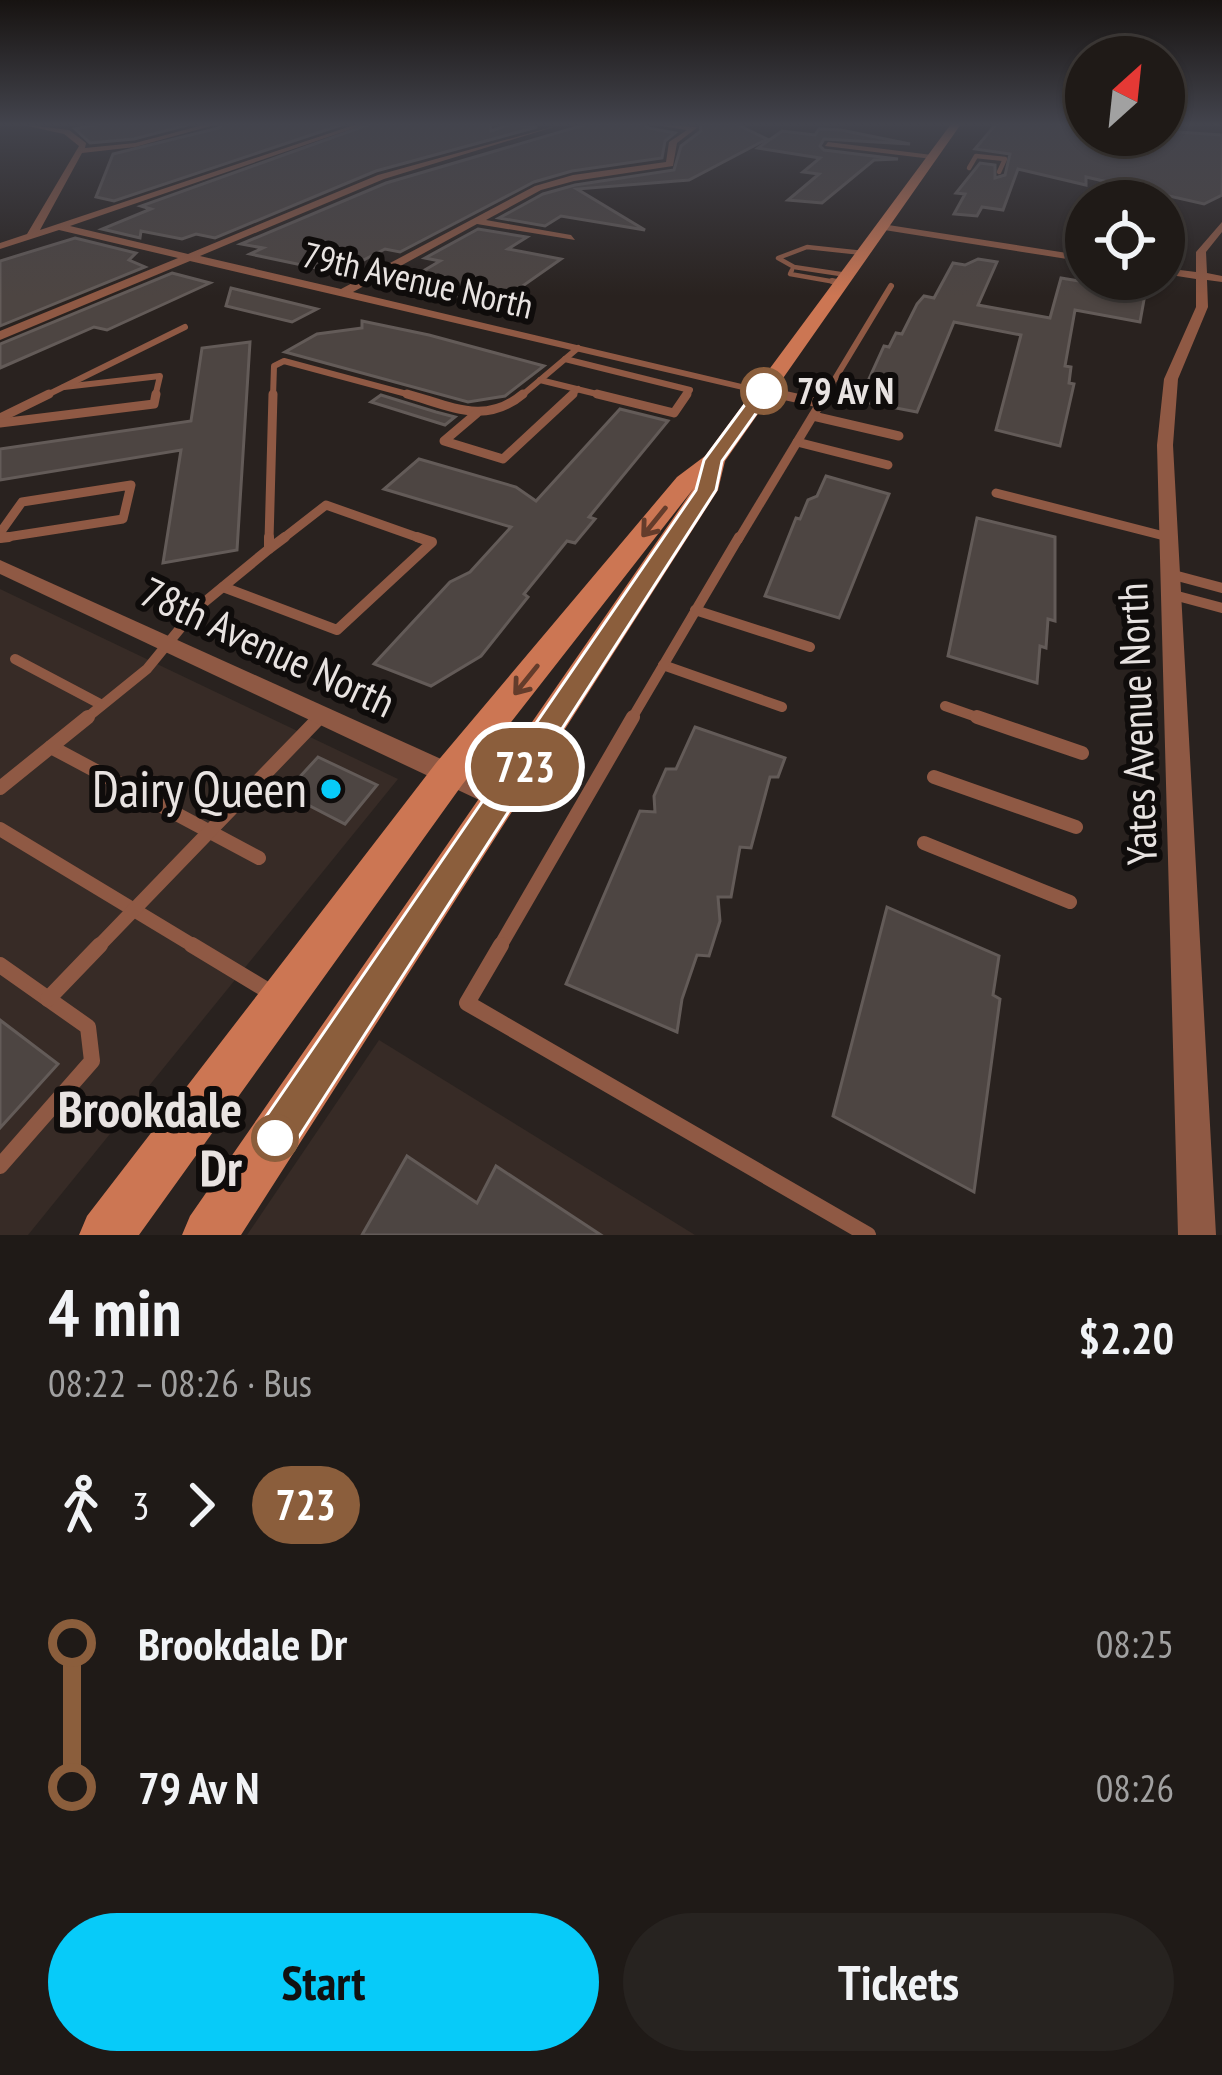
<!DOCTYPE html>
<meta charset="utf-8">
<style>
body{margin:0;font-family:"PT Sans Narrow",sans-serif;background:#272320;color:#f1f3f6;height:100vh;display:flex;flex-direction:column;font-size:45px;white-space:nowrap}
*{box-sizing:border-box;margin:0}
p{font-size:39px;color:#a1a1a1}
.icon{flex:none;width:66px;height:66px;fill:none;stroke:currentColor;stroke-width:2;stroke-linecap:round;stroke-linejoin:round}
.map{position:relative;height:1235px;overflow:hidden}
.sheet{display:flex;flex-direction:column;background:#1f1a17;flex:1}
.sheet>*{flex:none}
.badge{padding:0 24px;border-radius:39px;font-size:42px;line-height:78px}
.needle{width:78px;rotate:27deg}
.fabs{position:absolute;left:1065px;top:36px;display:grid;gap:24px}
.fabs a{display:grid;place-items:center;width:120px;height:120px;border-radius:50%;background:#1f1a17;box-shadow:0 3px 9px #0004,0 0 0 3px #3c3836;font-size:60px}
.map>.badge{position:absolute;translate:-50% -50%;box-shadow:0 0 0 6px #fff}
.legs{display:flex;align-items:center;gap:18px;height:132px;padding:0 48px;font-size:39px}
.legs p{margin-inline-start:auto}
.head{display:flex;align-items:center;justify-content:space-between;height:204px;padding:0 48px}
h1{font-size:66px;font-weight:700;line-height:90px}
.cta{display:flex;gap:24px;margin-top:auto;padding:24px 48px}
.cta a{flex:1;height:138px;border-radius:72px;background:#07cbf9;color:#111;font-size:48px;font-weight:700;line-height:138px;text-align:center}
.cta a+a{background:#272320;color:#f1f3f6}
ul{padding:0 48px;list-style:none}
li{display:flex;align-items:center;gap:42px;height:144px;font-size:45px}
li i{display:grid;place-items:center;width:18px;height:100%;margin:0 15px;background:currentColor}
li i::after{content:'';width:30px;height:30px;margin:-15px;border:9px solid;border-radius:50%;background:#1f1a17}
li p{margin-inline-start:auto}
li:first-child i{background:linear-gradient(#0000 50%,currentColor 0)}
li:last-child i{background:linear-gradient(currentColor 50%,#0000 0)}
.map>svg:first-child{display:block}
.built{fill:#372b26}
.building{fill:#4d4542;stroke:#635b58;stroke-width:3}
.lines{fill:none;stroke-linecap:round;stroke-linejoin:round}
.path{stroke:#736d6b;stroke-width:3;stroke-dasharray:3 3;stroke-linecap:butt}
.service-far5{stroke:#8f5944;stroke-width:4.5}
.service-far4{stroke:#8f5944;stroke-width:6}
.service-far3{stroke:#8f5944;stroke-width:9}
.service-far2{stroke:#8f5944;stroke-width:10}
.service-far1{stroke:#8f5944;stroke-width:14}
.service{stroke:#8f5944;stroke-width:16}
.minor{fill:#8f5944;fill-rule:evenodd}
.secondary{fill:#cc7653;fill-rule:evenodd}
.oneway{stroke:#643c2b}
.line-1{fill:#8b5e3c;stroke:#fff;stroke-width:3}
.stop-1-dot{fill:#fff;stroke:#8b5e3c;stroke-width:6}
.poi-dot{fill:#07cbf9;stroke:#0f0c0b;stroke-width:4.5}
.labels{text-anchor:middle;stroke-width:12;stroke-linejoin:round;paint-order:stroke}
.far-street-label{font-size:36px;fill:#e8e3e1;stroke:#0f0c0b}
.far-stop-label{font-size:36px;font-weight:bold;fill:#e8e3e1;stroke:#0f0c0b;text-anchor:start}
.street-label{font-size:42px;fill:#e8e3e1;stroke:#0f0c0b}
.near-poi-label{font-size:51px;fill:#e8e3e1;stroke:#0f0c0b;text-anchor:end}
.near-stop-label{font-size:51px;font-weight:bold;fill:#e8e3e1;stroke:#0f0c0b;text-anchor:end}
</style>
<div class="map">
<svg width="1222" height="1235" viewBox="0 0 1222 1235">
<rect width="100%" height="100%" fill="#29221f"/>
<!-- built -->
<g class="built">
<path d="M0,589L398,779L28,1235H0Z"/>
<path d="M379,1040L695,1235H247Z"/>
</g>
<!-- building -->
<g class="building">
<path d="M99,124H191L134,139L90,143L75,129Z"/>
<path d="M222,124H344L114,201L96,197L113,154L219,128Z"/>
<path d="M370,124H490L491,131L511,124L537,127L376,171L215,238L196,234L182,239L141,231L140,238L102,229L151,209L141,206Z"/>
<path d="M587,124H645L648,128L675,133L665,141L662,158L572,171L534,182L400,252L385,249L350,267L341,265L330,271L250,254L263,248L241,244L386,183Z"/>
<path d="M700,124H736L767,139L689,180L577,189L645,230L561,216L545,226L499,218L543,194L575,185L674,170L681,146L701,131Z"/>
<path d="M996,124H1083L1079,135H1164V131L1222,135V195L1204,204L1086,177V185L1018,169L1003,210L982,207L977,216L954,214L965,194L956,193L980,163L995,165V178L1005,175L1010,154L975,149Z"/>
<path d="M819,129L841,130L910,144L824,139L820,146L824,150L898,159L874,160L822,203L788,200L819,174L803,172L820,158L758,148L782,131L815,135Z"/>
<path d="M478,229L527,237L508,249L561,259L497,304L401,284L440,261L425,258Z"/>
<path d="M75,238L136,253L129,260L145,267L0,326V261Z"/>
<path d="M978,259L997,262L978,305L1050,318L1061,278L1115,287L1117,279L1147,283L1140,322L1075,310L1065,366L1071,367L1069,383L1074,384L1060,446L996,430L1021,335L954,322L917,412L859,401L884,346L889,347L896,333L902,334L917,304L924,296L934,298L953,263L965,265Z"/>
<path d="M172,273L210,283L107,330L94,327L0,368V344Z"/>
<path d="M231,288L317,309L292,322L226,306Z"/>
<path d="M362,321L429,335L544,366L505,396L468,402L285,352L317,334L362,328Z"/>
<path d="M250,342L237,550L163,563L181,450L0,480V449L191,421L202,348Z"/>
<path d="M381,395L436,412L455,417L445,425L371,402Z"/>
<path d="M620,409L668,421L589,517L595,519L575,543L567,541L524,594L528,597L481,656L431,686L374,664L450,582L470,572L511,527L384,489L419,459L516,487L536,501Z"/>
<path d="M826,476L889,494L839,618L765,596L796,518L800,519L808,500L817,496Z"/>
<path d="M977,518L1055,537V621L1048,619L1046,648L1040,646L1037,683L948,656Z"/>
<path d="M695,727L785,758L778,777H770L751,848L740,847L731,897H718L720,921L709,956L697,955L682,999L677,1032L566,984L640,811L655,812L654,796L666,769H676Z"/>
<path d="M318,757L377,785L345,824L285,793Z"/>
<path d="M887,907L999,956L993,995L1000,999L974,1192L833,1116Z"/>
<path d="M0,1020L58,1064L0,1128Z"/>
<path d="M407,1156L477,1203L496,1166L601,1235H362Z"/>
</g>
<g class="lines">
<!-- path -->
<path class="path" d="M1215,124H1222"/>
<!-- service-far5 -->
<g class="service-far5">
<path d="M969,168L976,156L1005,159L999,172"/>
<path d="M792,270L790,274L841,283"/>
<path d="M847,275L794,267L778,258L807,247L863,253"/>
</g>
<!-- service-far4 -->
<g class="service-far4">
<path d="M832,281L841,283"/>
<path d="M565,359L690,390L685,397"/>
<path d="M540,380L609,397"/>
<path d="M64,387L160,376L155,397"/>
<path d="M764,391L792,397"/>
<path d="M43,397L185,327"/>
<path d="M273,397L274,366L284,361L418,397"/>
<path d="M520,397L578,348"/>
<path d="M569,397L578,389"/>
<path d="M824,397L891,286"/>
</g>
<!-- service-far3 -->
<g class="service-far3">
<path d="M407,394C451,406 485,426 523,394"/>
<path d="M597,394L674,413L687,394"/>
<path d="M778,394L819,403"/>
<path d="M477,413L444,441L503,459L573,394"/>
<path d="M813,416L899,436"/>
<path d="M0,418L49,394"/>
<path d="M0,423L154,404L156,394"/>
<path d="M797,442L888,465"/>
<path d="M996,493L1168,537"/>
<path d="M0,533L22,502L131,485L123,519L0,538"/>
<path d="M269,540L273,394"/>
<path d="M281,540L326,505L425,540"/>
<path d="M738,540L826,394"/>
</g>
<!-- service-far2 -->
<g class="service-far2">
<path d="M0,538L9,537"/>
<path d="M269,549L285,537"/>
<path d="M1170,574L1222,588"/>
<path d="M223,587L337,630L432,542L417,537"/>
<path d="M1170,594L1222,608"/>
<path d="M695,610L810,647"/>
<path d="M15,659L102,705"/>
<path d="M663,665L782,707"/>
<path d="M945,706L985,720"/>
<path d="M84,720L147,669L196,609L269,549V537"/>
<path d="M317,720L322,715"/>
<path d="M631,720L739,537"/>
</g>
<!-- service-far1 -->
<g class="service-far1">
<path d="M977,717L1082,753"/>
<path d="M51,747L259,858"/>
<path d="M934,777L1076,827"/>
<path d="M0,788L88,717"/>
<path d="M0,829L197,948"/>
<path d="M924,843L1070,902"/>
<path d="M97,948L320,717"/>
<path d="M499,948L633,717"/>
</g>
<!-- service -->
<g class="service">
<path d="M192,945L275,995"/>
<path d="M501,945L467,1003L868,1235"/>
<path d="M0,965L88,1027L92,1061L0,1166"/>
<path d="M48,999L100,945"/>
</g>
<!-- minor -->
<g class="minor">
<path d="M19,124L69,130L86,143L85,148L135,143L207,124H218L135,147L82,153L40,230L357,124H366L70,226L188,254L378,175L563,124L384,179L200,256L341,289L535,186L573,175L666,162L669,142L687,130L649,124L698,127L677,143L673,166L574,181L541,190L486,220L571,235L575,240L477,224L353,292L771,391L764,395L190,261L0,340V331L178,258L59,230L0,249V243L27,234L79,146L64,134Z"/>
<path d="M828,142L932,155L936,157L932,159L825,146Z"/>
<path d="M1222,222V232L1206,252L1207,273L1222,276V282L1207,280L1208,307L1178,379L1173,445L1216,1235H1178L1157,445L1164,379L1196,307V279L1164,274V268L1196,272V252Z"/>
<path d="M882,224L1086,256V262L878,229Z"/>
<path d="M0,560L512,791L516,799L512,807L503,810L494,807L0,574Z"/>
</g>
<!-- secondary -->
<path class="secondary" d="M951,124H961L725,461L718,490L241,1235H182L190,1216L694,488L462,785L139,1235H79L87,1216L436,763L677,477L705,456Z"/>
</g>
<!-- one-way arrows -->
<defs><path id="oneway-shaft" d="M-6 0H5M1.5-3L5.5 0L1.5 3" fill="none" stroke-width="1.6" stroke-linecap="round" stroke-linejoin="round" transform="scale(3)"/></defs>
<g class="oneway">
<use href="#oneway-shaft" transform="translate(654 522) rotate(129)"/>
<use href="#oneway-shaft" transform="translate(526 680) rotate(129)"/>
</g>
<!-- sky -->
<linearGradient id="sky" x2="0" y2="1"><stop stop-color="#171311"/><stop offset="0.42" stop-color="#43444d"/><stop offset="1" stop-color="#43444d" stop-opacity="0"/></linearGradient>
<rect width="1222" height="296" fill="url(#sky)"/>
<!-- line-1 -->
<path class="line-1" d="M758,387L772,391L722,461L716,490L289,1152L275,1157L261,1152L255,1138L261,1124L696,490L704,460Z"/>
<!-- markers -->
<g class="stop-1-dot">
<circle cx="764" cy="391" r="21"/>
<circle cx="275" cy="1138" r="21"/>
</g>
<circle class="poi-dot" cx="331" cy="789" r="12"/>
<g class="labels">
<!-- far-street labels -->
<g class="far-street-label">
<text transform="translate(418 280) rotate(13)" y="13">79th Avenue North</text>
</g>
<!-- far-stop labels -->
<g class="far-stop-label">
<text x="797" y="404">79 Av N</text>
</g>
<!-- street labels -->
<g class="street-label">
<text transform="translate(268 647) rotate(25)" y="15">78th Avenue North</text>
<text transform="translate(1137 724) rotate(-92)" y="15">Yates Avenue North</text>
</g>
<!-- near-poi labels -->
<g class="near-poi-label">
<text x="307" y="807">Dairy Queen</text>
</g>
<!-- near-stop labels -->
<g class="near-stop-label">
<text x="242" y="1127">Brookdale<tspan x="242" dy="59">Dr</tspan></text>
</g>
</g>
</svg>
<div class="fabs">
<a><svg class="needle" viewBox="-14 -14 28 28"><path d="M0-13l5 13h-10z" fill="#e53935"/><path d="M0 13l5-13h-10z" fill="#a1a1a1"/></svg></a>
<a><svg class="icon" aria-label="locate" viewBox="0 0 24 24"><circle cx="12" cy="12" r="6"/><path d="M12 2v4M12 18v4M2 12h4M18 12h4"/></svg></a>
</div>
<b class="badge" style="left:525px;top:767px;background:#8b5e3c;color:#fff">723</b>
</div>
<section class="sheet">
<div class="head"><div><h1>4 min</h1><p>08:22 – 08:26 · Bus</p></div><b>$2.20</b></div>
<div class="legs"><svg class="icon" aria-label="walk" viewBox="0 0 24 24"><circle cx="13" cy="4" r="2"/><path d="M13 8l-2 6 4 7M11 14l-3 7M7 12l3-4h3l4 4"/></svg>3<svg class="icon" aria-label="forward" viewBox="0 0 24 24"><path d="M9 5l7 7-7 7"/></svg><b class="badge" style="background:#8b5e3c;color:#fff">723</b></div>
<ul>
<li><i style="color:#8b5e3c"></i><b>Brookdale Dr</b><p>08:25</p></li>
<li><i style="color:#8b5e3c"></i><b>79 Av N</b><p>08:26</p></li>
</ul>
<div class="cta"><a>Start</a><a>Tickets</a></div>
</section>
